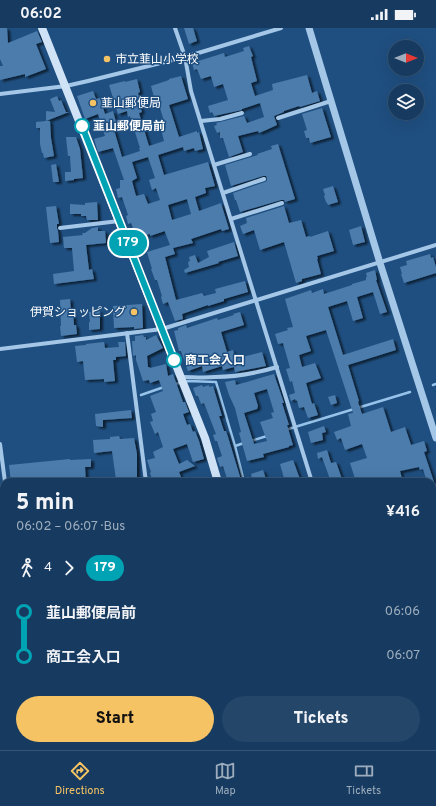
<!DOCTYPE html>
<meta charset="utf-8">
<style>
body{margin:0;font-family:Overpass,"Noto Sans JP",sans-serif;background:#244669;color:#f1f3f6;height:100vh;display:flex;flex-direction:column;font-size:15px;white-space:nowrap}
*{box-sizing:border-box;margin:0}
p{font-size:13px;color:#9eadbd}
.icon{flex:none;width:22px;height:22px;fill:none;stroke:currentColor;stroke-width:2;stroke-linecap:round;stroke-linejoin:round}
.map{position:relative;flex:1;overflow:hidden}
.panel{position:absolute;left:0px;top:450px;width:436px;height:272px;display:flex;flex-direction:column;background:#173b60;border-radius:12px 12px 0 0;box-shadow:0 4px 16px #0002,0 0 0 1px #365575}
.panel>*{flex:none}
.badge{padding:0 8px;border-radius:13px;font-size:14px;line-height:26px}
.needle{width:26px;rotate:90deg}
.controls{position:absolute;left:388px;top:12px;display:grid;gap:8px}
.controls a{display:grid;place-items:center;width:36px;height:36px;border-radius:50%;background:#173b60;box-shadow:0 4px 16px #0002,0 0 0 1px #365575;font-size:20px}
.map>.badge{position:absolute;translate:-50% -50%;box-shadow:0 0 0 2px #fff}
.legs{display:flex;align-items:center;gap:6px;height:44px;padding:0 16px;font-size:13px}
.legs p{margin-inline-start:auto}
.head{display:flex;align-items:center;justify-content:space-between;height:68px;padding:0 16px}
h1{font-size:22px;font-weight:800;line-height:30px}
.primary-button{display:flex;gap:8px;margin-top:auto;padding:8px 16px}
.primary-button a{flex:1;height:46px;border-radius:24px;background:#f6c364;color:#111;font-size:16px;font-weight:800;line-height:46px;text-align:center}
.primary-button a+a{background:#244669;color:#f1f3f6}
ul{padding:0 16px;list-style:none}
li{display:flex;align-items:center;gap:14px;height:44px;font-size:15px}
li i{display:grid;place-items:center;width:6px;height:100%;margin:0 5px;background:currentColor}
li i::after{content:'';width:10px;height:10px;margin:-5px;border:3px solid;border-radius:50%;background:#173b60}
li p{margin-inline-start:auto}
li:first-child i{background:linear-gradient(#0000 50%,currentColor 0)}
li:last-child i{background:linear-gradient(currentColor 50%,#0000 0)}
.status{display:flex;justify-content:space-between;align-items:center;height:28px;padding:0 20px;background:#173b60;direction:ltr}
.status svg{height:11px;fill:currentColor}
.tab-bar{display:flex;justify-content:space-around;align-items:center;height:56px;border-top:1px solid #365575;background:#173b60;font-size:11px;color:#9eadbd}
.tab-bar a{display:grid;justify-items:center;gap:2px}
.tab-bar .active{color:#f6c364}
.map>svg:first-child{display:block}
.green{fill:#336a9e}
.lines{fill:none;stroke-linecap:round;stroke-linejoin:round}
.stream{stroke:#97c3ea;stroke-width:2.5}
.building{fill:#4b7cac;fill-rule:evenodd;filter:url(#shadow)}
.minor{stroke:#a4c7e8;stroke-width:4}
.tertiary{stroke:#a4c7e8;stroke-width:7}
.secondary{stroke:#cfe2f6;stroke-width:8}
.line-1-casing{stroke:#fff;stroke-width:9}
.line-1{stroke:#00a3b4;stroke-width:6}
.poi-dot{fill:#f6c364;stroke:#1f4f80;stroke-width:1.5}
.stop-1-dot{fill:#fff;stroke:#00a3b4;stroke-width:2}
.labels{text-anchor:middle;stroke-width:3;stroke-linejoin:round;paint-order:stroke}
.poi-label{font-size:12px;fill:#fff;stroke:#1f4f80;text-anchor:start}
.stop-label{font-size:12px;font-weight:bold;fill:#fff;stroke:#1f4f80;text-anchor:start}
</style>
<div class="status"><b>06:02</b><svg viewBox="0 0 49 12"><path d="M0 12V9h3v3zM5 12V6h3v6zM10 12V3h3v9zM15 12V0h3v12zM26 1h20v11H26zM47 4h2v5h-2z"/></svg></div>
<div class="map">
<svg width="436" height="722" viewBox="0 0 436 722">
<defs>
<filter id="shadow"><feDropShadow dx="3" dy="2" stdDeviation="1" flood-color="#0009"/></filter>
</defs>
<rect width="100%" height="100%" fill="#1f4f80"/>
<!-- green -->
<rect class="green" x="0" y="610" width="4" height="55"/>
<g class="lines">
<!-- stream -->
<g class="stream">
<path d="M175,356L188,353L216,354L235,418L244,454"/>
<path d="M433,357L436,356"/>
<path d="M141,367L164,359"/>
<path d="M285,402L410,364"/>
<path d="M251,413L267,408"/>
<path d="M235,418L244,415"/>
</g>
</g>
<!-- building -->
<g class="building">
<path d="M0,0H7L8,15L37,3L42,14L36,16L46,41L25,49V46L0,52V38H3L0,31Z"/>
<path d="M184,0H193L197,13L189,16Z"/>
<path d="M249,18L253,28L251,29L257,53L251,55L255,68L273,62L272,56L307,47L312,65L317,63L320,73L300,79L299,78L284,83V84L274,88L277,97L266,102L259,105L258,103L238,108L243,124L229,129L223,110H220V104L217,105L214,98L217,97L216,95L244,88L247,95L264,89L260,75L242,81V82L214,88L212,84L210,85L208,78L228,72L223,56L214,59L211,48L201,51L197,41L194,42L192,35L224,25L225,29L244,23L243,20Z"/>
<path d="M181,48L188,71L169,77L179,109L197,103V105L199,104L203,121L195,123L194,120L184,123L183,119L158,127L164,147L208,134L215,158L205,160L206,165L195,169L199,183L221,175L229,201L222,203L221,201L191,211L193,215L173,220L175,226L165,229L176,272L202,265L204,268L216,265L215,261L245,253L248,264L224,271V273L208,278V277L182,286L183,291L175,293L168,274L163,276L161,269L162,268L157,252H155L151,241H152L147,224L170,217L165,204V203L150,208V206L146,207L145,205L136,208L131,195L128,196L126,188L128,187L122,169L118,170L116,161L120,160V152H124L113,120L98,124L94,111L105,108L98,86L85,91L77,68L93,63L96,71L100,70L105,86L113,83L116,94L112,95L122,129L140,123L139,120H140L130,88L128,89L127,83L118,86L109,57L125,53V54L137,51L140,64L138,65L140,72L138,73L142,84L139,85L149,118L164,113L161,101L166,100L160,80H157L151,58L169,52V51ZM148,129L155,150L149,152L152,162L156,160L160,172L148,176L144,166L136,168L132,153L137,150L132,134ZM187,171L191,186L172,192L168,177Z"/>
<path d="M57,68L59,73L61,72L66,84H69L46,93H50L51,110L54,128L44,130L43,125H42L40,116V100H36V94L46,93V83L55,84L50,71Z"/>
<path d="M322,80L331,109L310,115L309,110H306L304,103L307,102L302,86Z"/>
<path d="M66,109H76L80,121L83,150L74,151V152L65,153V144H71L70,128H68Z"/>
<path d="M278,116L295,171L285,174L284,172H281L240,184L236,172H235L233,165L265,154L267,153V150L266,148H263L231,158L225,137L258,127L257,126L272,121L271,118Z"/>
<path d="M56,136L59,154H53L51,137Z"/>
<path d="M333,158L338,174L328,177L327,175L326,174L324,168L325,167L323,161Z"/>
<path d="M97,174L98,192H87L86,188H81V186H70V176L85,177V175Z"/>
<path d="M56,178L59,196H57V200L58,203L59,214L50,215L46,179Z"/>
<path d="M284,178L289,195L301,192L306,209L310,208V209L328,203L334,223L317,228L318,231H317L321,246L302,251V253L296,255L284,214L260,222L254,202L243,206L240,198L247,195L246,190Z"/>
<path d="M361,198L365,214L353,217L349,202Z"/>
<path d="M98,199V203H105L106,215L86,217L89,242L92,241L94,251L54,256L53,246L74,243L72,220H64L63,209L83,207L82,205H85L92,200Z"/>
<path d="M234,214L238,228L218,234L219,235L185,245L184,242L189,239L188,234L190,233L189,229L195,227L198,235L209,229L207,223Z"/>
<path d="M430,226L431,230L433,229L436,239V245L404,255L401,246H402L400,239L407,237L406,233Z"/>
<path d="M375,242L377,252H376L387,284L380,286L373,264L357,269L363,290L353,293L347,273L328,279L343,327L393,311L396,322L348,337L359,373L358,374L362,386L383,379L391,404L405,399L411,417L424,413L427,423L424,424L434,454H427L423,441L420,442L419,439L400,443L403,454H356L350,435L367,430L362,416L345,422L341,410L337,412L334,404L351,398L348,386L353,385L326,302L306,308L311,323L299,327L302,339L315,335L321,350L306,355L312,376L314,375L318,387L308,390L304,379L299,380L297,372L296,373L295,371L291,373L289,367L295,365L292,353L290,354L286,341L290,340L283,315L278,316L275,306L288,302L287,300L293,299L285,271L311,262L312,265L323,261L324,266L352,257V256L366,252V249H367L366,245Z"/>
<path d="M70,271L71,283H73L74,297H76L77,306L61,308L60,298H61L60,272Z"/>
<path d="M142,276L143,300L134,301V299L114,300L113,278Z"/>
<path d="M100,283V301L89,302V294H90L89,284Z"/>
<path d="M240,284L244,297L221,304L227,324L233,322L235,331L262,324L266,338L235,344L234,339L223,342L222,338L203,344L202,338L188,343L181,323H179L174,303L178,302V300L186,297L187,300L217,290L218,292L234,287L233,286Z"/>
<path d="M143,307L144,309H146V312L156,307L163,320L147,328L148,339H149L150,340L166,336L168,348L173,346L183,374H185L189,384L183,386L187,397L190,396L193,404L195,403L199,413L204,431L193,434L187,416L173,421L179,436L187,432L195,438L179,444L183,454H167L165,449L153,454L150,445L151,444L147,432L155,430L153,424L163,419L158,404L155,406L150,394L153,393L151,386L156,384L150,368L163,363L159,352L150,355L149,352L143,353L136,332V327L133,328L132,313H135V308Z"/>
<path d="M104,314L105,320L119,319L118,314H125L126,328L116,329V332H113L115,353L104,354V351L85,352L83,333L77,334L75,318L86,317V316Z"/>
<path d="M274,346L284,375H282L289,397H287L293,417L289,418V419L263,426L264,429L247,433L239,405L241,404L235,380L229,367L225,354L235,352L236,357ZM267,361L274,384L271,385L273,390L260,394L267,413L254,416L244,385L257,381L258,378L254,365Z"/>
<path d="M202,357L203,359L209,357V359L213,358L222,388H219L224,403H226L228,409L241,452L234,454H228L223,438L220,439L217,430L222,428L217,413H215L213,407L216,406L204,375L201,376L198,368H196L193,360Z"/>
<path d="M335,367L337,375L331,377L328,369Z"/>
<path d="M131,382L132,390L103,392V399L96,398L95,386Z"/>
<path d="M324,398L326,404L322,405L323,412L311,415L308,404Z"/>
<path d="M119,408L120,411L134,410L137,426V450L126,451V452H116L112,423L94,425L93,412L110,411V409Z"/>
<path d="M327,422L331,435L336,434L342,451L331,454L322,429L318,431L317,425Z"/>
<path d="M70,431V432L91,431V439H85L86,454H11L9,437Z"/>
<path d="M293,432L301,454H285L280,436Z"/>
<path d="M263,442L267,454H253L251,446Z"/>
</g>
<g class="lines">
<!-- minor -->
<g class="minor">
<path d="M175,0L185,29L191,63L312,454"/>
<path d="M0,66L66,58L88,53L185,29L281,0"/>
<path d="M278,90L331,73"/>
<path d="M201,93L220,91L242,85"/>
<path d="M214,137L250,126"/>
<path d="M223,165L264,151"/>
<path d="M231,191L282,175"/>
<path d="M60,200L119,193"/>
<path d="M127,305L146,454"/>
<path d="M0,321L162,301L436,217"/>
<path d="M181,349C192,349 204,350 215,349C236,349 257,345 277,339"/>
<path d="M0,416L5,454"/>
<path d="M0,584H4"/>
<path d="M432,648L436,659"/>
<path d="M285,718V722"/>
</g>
<!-- tertiary -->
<path class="tertiary" d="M309,0L380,235L436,410"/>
<!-- secondary -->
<g class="secondary">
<path d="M42,0L205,410L218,454"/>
<path d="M0,498L4,499"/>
<path d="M432,516L436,515"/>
</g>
</g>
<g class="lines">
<!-- line-1 casing -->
<g class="line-1-casing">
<path id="line-1" d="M82,98L174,332"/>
</g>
<!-- line-1 -->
<use href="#line-1" class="line-1"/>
</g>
<!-- markers -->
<g class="poi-dot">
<circle cx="107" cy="31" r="4"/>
<circle cx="93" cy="75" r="4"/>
<circle cx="134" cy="284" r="4"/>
</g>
<g class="stop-1-dot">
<circle cx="82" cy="98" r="7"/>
<circle cx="174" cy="332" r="7"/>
</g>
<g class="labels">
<!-- poi labels -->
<g class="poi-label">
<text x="115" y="35">市立韮山小学校</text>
<text x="101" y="79">韮山郵便局</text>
<text x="126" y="288" text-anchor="end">伊賀ショッピング</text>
</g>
<!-- stop labels -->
<g class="stop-label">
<text x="93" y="102">韮山郵便局前</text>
<text x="185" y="336">商工会入口</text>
</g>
</g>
</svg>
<div class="controls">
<a><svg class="needle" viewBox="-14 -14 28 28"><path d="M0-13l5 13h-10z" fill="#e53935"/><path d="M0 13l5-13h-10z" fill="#9eadbd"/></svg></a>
<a><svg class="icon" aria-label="layers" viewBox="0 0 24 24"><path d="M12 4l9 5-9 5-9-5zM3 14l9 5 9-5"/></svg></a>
</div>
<b class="badge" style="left:128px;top:215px;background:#00a3b4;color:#fff">179</b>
<section class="panel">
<div class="head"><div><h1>5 min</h1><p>06:02 – 06:07 · Bus</p></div><b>¥416</b></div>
<div class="legs"><svg class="icon" aria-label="walk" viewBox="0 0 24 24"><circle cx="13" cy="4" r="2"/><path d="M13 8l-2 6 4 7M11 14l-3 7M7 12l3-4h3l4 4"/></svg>4<svg class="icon" aria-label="forward" viewBox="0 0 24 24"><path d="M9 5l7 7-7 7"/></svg><b class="badge" style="background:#00a3b4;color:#fff">179</b></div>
<ul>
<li><i style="color:#00a3b4"></i><b>韮山郵便局前</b><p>06:06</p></li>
<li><i style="color:#00a3b4"></i><b>商工会入口</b><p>06:07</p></li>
</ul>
<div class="primary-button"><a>Start</a><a>Tickets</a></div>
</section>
</div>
<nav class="tab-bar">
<a class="active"><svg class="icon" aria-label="directions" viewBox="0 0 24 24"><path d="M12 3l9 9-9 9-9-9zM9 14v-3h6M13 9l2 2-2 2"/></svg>Directions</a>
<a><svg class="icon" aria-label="map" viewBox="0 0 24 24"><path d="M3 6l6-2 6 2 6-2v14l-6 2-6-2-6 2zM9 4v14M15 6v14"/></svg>Map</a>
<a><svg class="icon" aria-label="tickets" viewBox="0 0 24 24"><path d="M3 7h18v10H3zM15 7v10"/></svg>Tickets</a>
</nav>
